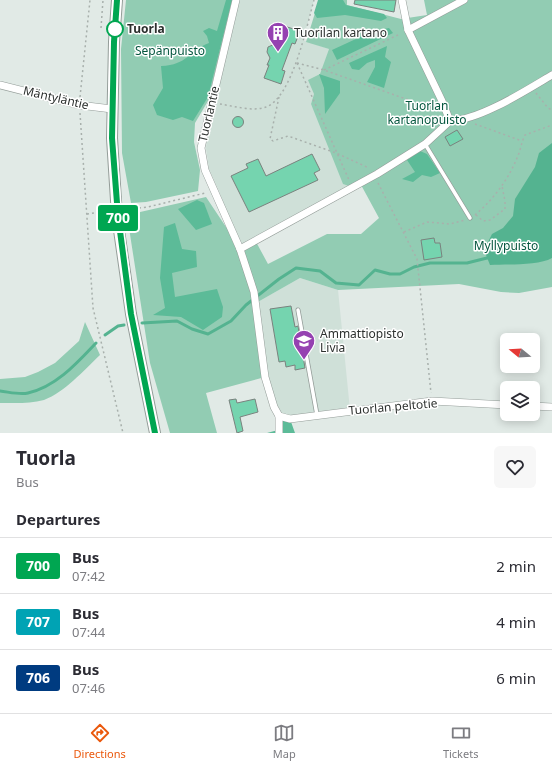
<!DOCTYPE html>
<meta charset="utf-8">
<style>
body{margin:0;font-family:"Noto Sans",sans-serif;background:#f7f7f7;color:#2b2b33;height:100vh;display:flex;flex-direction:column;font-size:15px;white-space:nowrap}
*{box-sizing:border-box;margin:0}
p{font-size:13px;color:#7c7c81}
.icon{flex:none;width:22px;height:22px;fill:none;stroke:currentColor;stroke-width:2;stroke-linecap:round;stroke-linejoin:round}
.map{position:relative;height:433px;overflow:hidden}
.panel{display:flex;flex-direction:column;background:#fff;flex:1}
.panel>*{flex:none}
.badge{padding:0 8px;border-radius:3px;font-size:14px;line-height:26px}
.needle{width:26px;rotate:288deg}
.fabs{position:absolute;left:500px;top:333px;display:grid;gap:8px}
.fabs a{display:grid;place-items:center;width:40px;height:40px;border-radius:6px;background:#fff;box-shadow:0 2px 10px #0003;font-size:20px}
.map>.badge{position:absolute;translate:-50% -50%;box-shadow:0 0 0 2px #fff}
h2{padding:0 16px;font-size:15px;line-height:36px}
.round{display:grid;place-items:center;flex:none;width:42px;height:42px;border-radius:6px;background:#f7f7f7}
.headline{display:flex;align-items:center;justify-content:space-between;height:68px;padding:0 16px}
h1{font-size:19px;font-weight:700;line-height:30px}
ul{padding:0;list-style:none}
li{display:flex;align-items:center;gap:12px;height:56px;padding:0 16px;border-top:1px solid #e1e1e2}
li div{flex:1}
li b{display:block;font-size:15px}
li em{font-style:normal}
li .badge{min-width:44px;font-weight:700;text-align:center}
.tabs{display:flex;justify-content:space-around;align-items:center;height:56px;border-top:1px solid #e1e1e2;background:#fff;font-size:11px;color:#7c7c81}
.tabs a{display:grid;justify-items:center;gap:2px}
.tabs .active{color:#ea580c}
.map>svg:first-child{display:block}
.built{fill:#cfe0d8}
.green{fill:#92ccb3}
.forest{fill:#5cbb98}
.water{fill:#54b390}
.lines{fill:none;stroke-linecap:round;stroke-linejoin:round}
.stream{stroke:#54b390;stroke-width:3}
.building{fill:#75d4af;stroke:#7a827e}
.lane-casing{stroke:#949d99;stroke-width:5}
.street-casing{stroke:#949d99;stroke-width:8}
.secondary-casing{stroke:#949d99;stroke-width:12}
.path{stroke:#a8b0ac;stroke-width:1.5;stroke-dasharray:2 3;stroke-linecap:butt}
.lane{stroke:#fff;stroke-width:3.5}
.street{stroke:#fff;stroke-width:7}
.secondary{stroke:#fff;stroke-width:10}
.line-casing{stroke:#fff;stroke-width:9}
.line{stroke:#00a651;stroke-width:6}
.stop-dot{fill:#fff;stroke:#00a651;stroke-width:2}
.labels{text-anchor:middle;stroke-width:3;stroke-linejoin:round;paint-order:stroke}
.stop-label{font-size:12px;font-weight:bold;fill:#2c302e;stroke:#fff;text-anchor:start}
.poi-label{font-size:12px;fill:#2c302e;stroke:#fff;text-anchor:start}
.park-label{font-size:12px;fill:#04563e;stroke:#fff}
.street-label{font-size:12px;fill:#2c302e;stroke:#fff}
</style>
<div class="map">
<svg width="552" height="433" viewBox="0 0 552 433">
<rect width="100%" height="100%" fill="#e1eae6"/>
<!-- built -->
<g class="built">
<path d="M240,0H314L303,40L329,49L311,104L352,187L240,249L219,191L209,169L206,148L210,121Z"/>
<path d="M300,278L338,290L350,410L290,419L279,416L274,407L256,303Z"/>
</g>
<!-- green -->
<g class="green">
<path d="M126,0H233L208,101L195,123L194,142L200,170L198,191L146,202L131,203L122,153L121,49Z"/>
<path d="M319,0H347V5L401,19L427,15L424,0H552V287L519,293L501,292L459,284L338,290L300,278L256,303L265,377L206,393L217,433H170L150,363L127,215L206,197L240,248L255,240L268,264L327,234H361L379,218L360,183L352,187L343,184L311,104L314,94L308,80L320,74L329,49L306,42Z"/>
<path d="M85,322L100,355C83,371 65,392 44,400C30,404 14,403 0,403V379L25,377L38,372L55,363L79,341Z"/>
</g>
<!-- forest -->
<g class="forest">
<path d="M226,0H232L208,97L193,121L182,117L173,120L157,115L153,105L163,88L161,66C188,65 188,51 209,43L207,36L203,31L209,28L217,31Z"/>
<path d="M318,0H343L346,5L384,14L387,18L381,21L345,15L317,18L314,13Z"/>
<path d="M389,28L393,33L337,60L332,50L371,32Z"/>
<path d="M387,46L385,57L391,62L384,88L367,82L375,67V60L367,63L359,70L352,69L349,63Z"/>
<path d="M319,74L340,81V93L325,114L324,88Z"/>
<path d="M420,151L427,154L440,173L431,177L422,175L413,182L402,179L415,172L407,160Z"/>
<path d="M197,200L204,203L212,224L196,230L178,209Z"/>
<path d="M175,223L182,249L196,251L197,267L172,273L175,297L217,289L223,307L222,317L203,330L181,317L153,315L165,308L160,278L164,227Z"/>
<path d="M279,416L290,419L295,433H267L278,430Z"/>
</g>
<!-- water -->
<path class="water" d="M552,143V258C538,266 507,264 490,265L484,250L492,234L503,228L513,216L515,199L535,167L539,153Z"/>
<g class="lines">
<!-- stream -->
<g class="stream">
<path d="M142,323L177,321L192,329L208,334L231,321L246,305L279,279L296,268L320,271L336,283L359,285L375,270L390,274H400L414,267L430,263H467L491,257"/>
<path d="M105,335L118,326L124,325"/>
<path d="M0,391C9,392 20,395 28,393C56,387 78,362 96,343"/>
</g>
</g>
<!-- building -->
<g class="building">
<path d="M355,0H396L394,12L354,4Z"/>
<path d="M284,26L300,31L295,44L292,43L282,70L285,71L281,84L264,78L269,65H267L270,58L267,52L268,47L275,44L277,37L279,38Z"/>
<circle cx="238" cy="122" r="5.5"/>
<path d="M457,130L463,139L450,146L445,137Z"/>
<path d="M312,154L320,170L314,173L318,180L249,212L231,176L248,168L246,164L258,159L266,176Z"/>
<path d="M434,238L435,243H440L442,257L424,260L421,240Z"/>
<path d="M291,306L295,327L298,326L305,368L295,370V365L286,367L285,361L279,362L270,309Z"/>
<path d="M236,399L237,403L255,399L258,412L240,417L243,431L237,433L229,400Z"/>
</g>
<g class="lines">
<!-- lane casing -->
<g class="lane-casing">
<g id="lane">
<path d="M425,144L470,218"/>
<path d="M298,310L317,415"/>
</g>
</g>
<!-- street casing -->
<g class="street-casing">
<g id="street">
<path d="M236,0L201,148L205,170L240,249L254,292L265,377L274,407L279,416V433"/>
<path d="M408,30L464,0"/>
<path d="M0,85L79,105L112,109"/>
<path d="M450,121C480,120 525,91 552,75"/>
<path d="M240,249L377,174L425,144L450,121L442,101L408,30L402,0"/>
<path d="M533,406L552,407"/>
<path d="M279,416L290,419L432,401L507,405"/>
</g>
</g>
<!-- secondary casing -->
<g class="secondary-casing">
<path id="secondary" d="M117,0L114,42L112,138L117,216L131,314L155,433"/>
</g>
<!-- path -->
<g class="path">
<path d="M101,28L103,0"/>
<path d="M297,63L324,70L437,110"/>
<path d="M297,63L349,180"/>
<path d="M324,70L400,34"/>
<path d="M536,93L548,108L552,110"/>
<path d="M80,97L90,0"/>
<path d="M279,97L270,139L273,141L288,136L336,153L369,168"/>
<path d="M220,104C234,106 253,112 266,107C292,98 307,25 314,0"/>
<path d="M80,113L93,308L123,433"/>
<path d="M475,124L522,141"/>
<path d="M378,183L417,259L431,393"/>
<path d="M129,209L148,207L205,193"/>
<path d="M87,214L107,211"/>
<path d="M475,215C495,198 510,177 519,153C521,147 522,141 525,135L552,125"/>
<path d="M476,215L483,221L490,220L505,209V201L502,186"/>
<path d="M404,232L427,222L450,224L465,220"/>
</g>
<!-- lane -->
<use href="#lane" class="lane"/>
<!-- street -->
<use href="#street" class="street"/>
<!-- secondary -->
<use href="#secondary" class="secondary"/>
</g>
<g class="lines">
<!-- line casing -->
<g class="line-casing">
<path id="line" d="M117,0L114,42L112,138L118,216L131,314L155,433"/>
</g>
<!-- line -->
<use href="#line" class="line"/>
</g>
<!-- icons -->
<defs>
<g id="building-pin" transform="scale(1.15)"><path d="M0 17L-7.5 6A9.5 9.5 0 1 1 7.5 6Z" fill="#9542b1" stroke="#fff"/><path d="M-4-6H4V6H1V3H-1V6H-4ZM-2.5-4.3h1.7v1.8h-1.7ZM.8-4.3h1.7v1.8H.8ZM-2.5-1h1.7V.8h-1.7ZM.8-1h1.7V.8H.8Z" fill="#fff"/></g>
<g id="school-pin" transform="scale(1.15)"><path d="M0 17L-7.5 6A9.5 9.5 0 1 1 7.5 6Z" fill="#9542b1" stroke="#fff"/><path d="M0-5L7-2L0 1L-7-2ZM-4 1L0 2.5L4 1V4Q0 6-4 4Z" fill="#fff"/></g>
</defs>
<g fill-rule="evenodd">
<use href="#building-pin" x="278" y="33"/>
<use href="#school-pin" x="304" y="341"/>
</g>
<!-- markers -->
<circle class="stop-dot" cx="115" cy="29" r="8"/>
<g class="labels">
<!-- stop labels -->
<g class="stop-label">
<text x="127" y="33">Tuorla</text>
</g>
<!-- poi labels -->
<g class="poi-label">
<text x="294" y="37">Tuorilan kartano</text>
<text x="320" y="338">Ammattiopisto<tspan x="320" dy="14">Livia</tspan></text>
</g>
<!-- park labels -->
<g class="park-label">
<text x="170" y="55">Sepänpuisto</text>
<text x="427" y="110">Tuorlan<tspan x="427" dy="14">kartanopuisto</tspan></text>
<text x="506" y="250">Myllypuisto</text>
</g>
<!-- street labels -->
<g class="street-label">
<text transform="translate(56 98) rotate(13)" y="4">Mäntyläntie</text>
<text transform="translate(209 114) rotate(-77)" y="4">Tuorlantie</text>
<text transform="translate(393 407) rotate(-5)" y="4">Tuorlan peltotie</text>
</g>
</g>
</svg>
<div class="fabs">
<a><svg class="needle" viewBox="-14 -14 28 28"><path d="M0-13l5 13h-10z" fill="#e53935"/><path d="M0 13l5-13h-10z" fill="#7c7c81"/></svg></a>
<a><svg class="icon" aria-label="layers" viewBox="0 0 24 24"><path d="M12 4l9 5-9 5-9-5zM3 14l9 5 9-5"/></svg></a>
</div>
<b class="badge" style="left:118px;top:218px;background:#00a651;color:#fff">700</b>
</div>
<section class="panel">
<div class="headline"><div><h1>Tuorla</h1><p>Bus</p></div><a class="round"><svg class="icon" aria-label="heart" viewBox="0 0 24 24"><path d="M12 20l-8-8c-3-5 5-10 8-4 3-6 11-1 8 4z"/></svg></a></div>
<h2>Departures</h2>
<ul>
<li><span class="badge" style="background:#00a651;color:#fff">700</span><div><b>Bus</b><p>07:42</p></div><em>2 min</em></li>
<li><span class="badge" style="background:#00a3b4;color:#fff">707</span><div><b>Bus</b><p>07:44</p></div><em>4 min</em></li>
<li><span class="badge" style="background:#003b80;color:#fff">706</span><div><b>Bus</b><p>07:46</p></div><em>6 min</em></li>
</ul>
</section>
<nav class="tabs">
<a class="active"><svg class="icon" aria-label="directions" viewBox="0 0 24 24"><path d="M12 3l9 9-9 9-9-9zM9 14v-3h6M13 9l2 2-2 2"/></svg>Directions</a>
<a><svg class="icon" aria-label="map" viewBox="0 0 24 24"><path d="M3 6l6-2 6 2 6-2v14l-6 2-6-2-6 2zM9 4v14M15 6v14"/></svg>Map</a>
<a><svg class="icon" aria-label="tickets" viewBox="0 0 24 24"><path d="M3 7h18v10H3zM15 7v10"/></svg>Tickets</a>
</nav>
